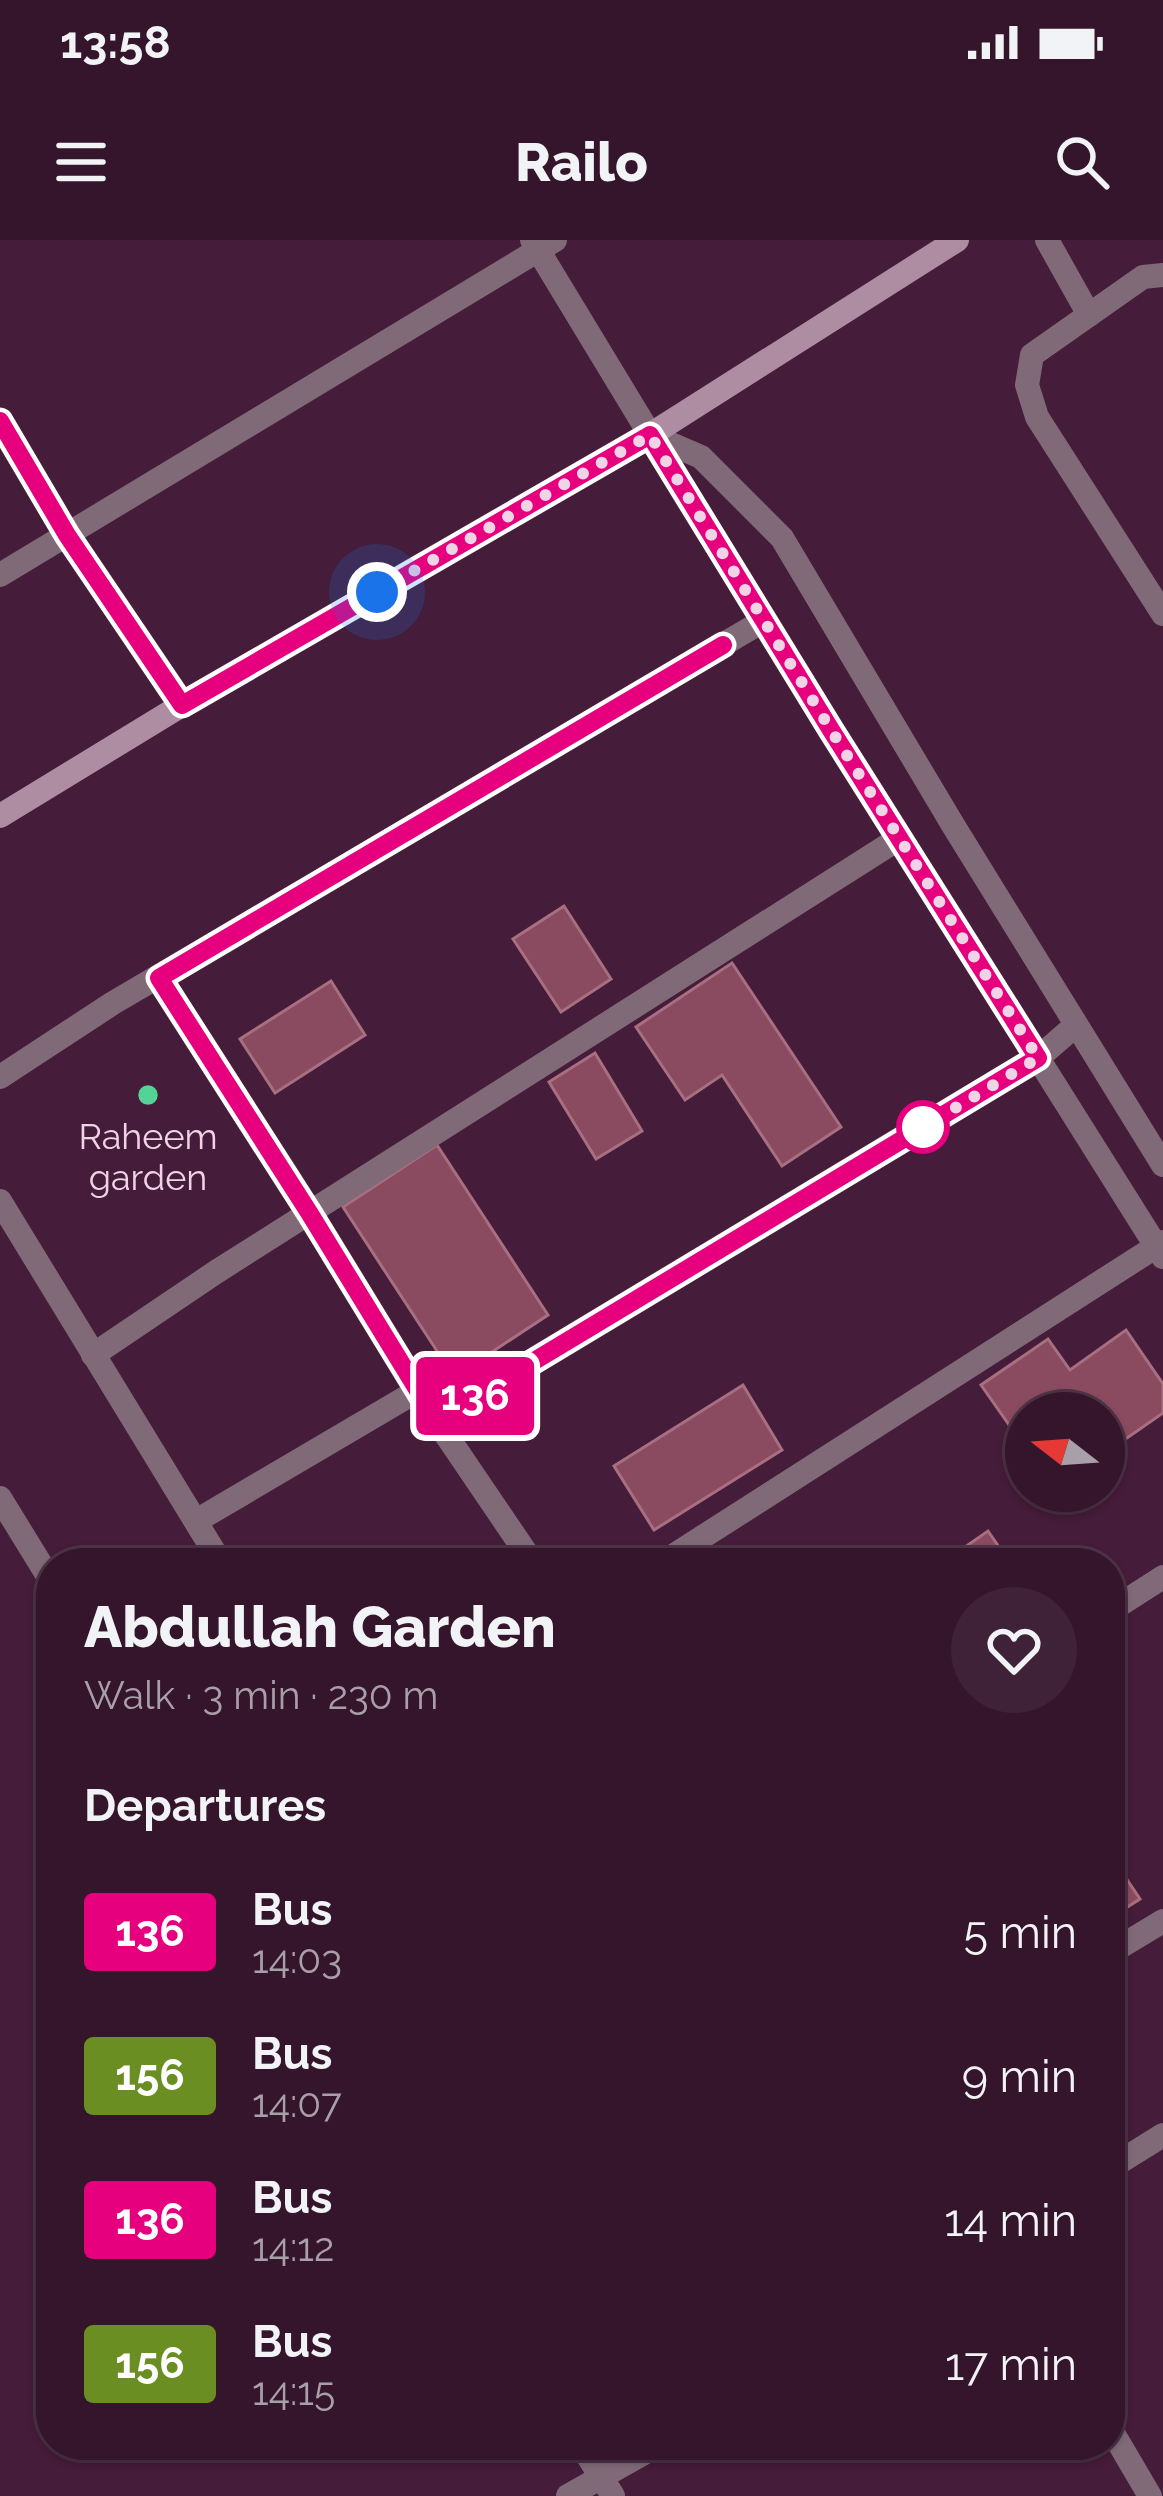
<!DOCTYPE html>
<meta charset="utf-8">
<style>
body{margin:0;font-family:Raleway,sans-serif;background:#3f2237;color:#f1f3f6;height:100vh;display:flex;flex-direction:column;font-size:45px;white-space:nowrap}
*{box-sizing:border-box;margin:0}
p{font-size:39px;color:#a99fa9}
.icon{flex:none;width:66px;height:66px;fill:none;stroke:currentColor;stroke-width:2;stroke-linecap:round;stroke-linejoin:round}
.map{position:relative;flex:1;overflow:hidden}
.drawer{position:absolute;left:36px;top:1308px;width:1089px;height:912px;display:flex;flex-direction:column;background:#34152b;border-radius:48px;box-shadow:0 3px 9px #0004,0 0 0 3px #4e3447}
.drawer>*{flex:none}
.badge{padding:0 24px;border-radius:9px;font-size:42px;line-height:78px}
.needle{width:78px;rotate:287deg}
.controls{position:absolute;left:1005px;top:1152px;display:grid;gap:24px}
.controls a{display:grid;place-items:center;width:120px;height:120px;border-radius:50%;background:#34152b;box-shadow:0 3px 9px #0004,0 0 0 3px #4e3447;font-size:60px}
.you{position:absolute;width:60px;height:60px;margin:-30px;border:9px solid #fff;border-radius:50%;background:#1a73e8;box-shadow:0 0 0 18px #1a73e833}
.map>.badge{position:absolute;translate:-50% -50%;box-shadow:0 0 0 6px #fff}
h2{padding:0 48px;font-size:45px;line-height:108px}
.round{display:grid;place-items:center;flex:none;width:126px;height:126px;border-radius:63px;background:#3f2237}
.summary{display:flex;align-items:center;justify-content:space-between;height:204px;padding:0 48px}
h1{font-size:57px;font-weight:800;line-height:90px}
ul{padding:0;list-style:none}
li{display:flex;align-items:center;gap:36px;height:144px;padding:0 48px}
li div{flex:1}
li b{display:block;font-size:45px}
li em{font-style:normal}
li .badge{min-width:132px;font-weight:700;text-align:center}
.status{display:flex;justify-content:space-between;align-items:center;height:84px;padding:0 60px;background:#34152b;direction:ltr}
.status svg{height:33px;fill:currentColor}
header{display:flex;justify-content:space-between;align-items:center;height:156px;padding:0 48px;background:#34152b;font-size:54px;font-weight:800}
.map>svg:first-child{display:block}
.building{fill:#8a4a5f;stroke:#a86f80;stroke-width:3}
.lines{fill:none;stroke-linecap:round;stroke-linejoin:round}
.street{stroke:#806a78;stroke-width:24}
.secondary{stroke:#ae8ca2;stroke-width:24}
.line-casing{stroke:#fff;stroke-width:27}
.line{stroke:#e6007e;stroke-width:18}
.walk{stroke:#f0d4e6;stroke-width:12;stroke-dasharray:0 21.6}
.poi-dot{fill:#53d396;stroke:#451c39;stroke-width:4.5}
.stop-dot{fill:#fff;stroke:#e6007e;stroke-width:6}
.labels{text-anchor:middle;stroke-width:10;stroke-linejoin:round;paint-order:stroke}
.poi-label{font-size:36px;fill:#f0d4e6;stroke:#451c39}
</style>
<div class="status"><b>13:58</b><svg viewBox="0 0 49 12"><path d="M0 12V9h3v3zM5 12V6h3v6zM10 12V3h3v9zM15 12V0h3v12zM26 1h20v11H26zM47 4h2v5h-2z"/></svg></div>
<header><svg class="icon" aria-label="menu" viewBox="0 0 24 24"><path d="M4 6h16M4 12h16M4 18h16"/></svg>Railo<svg class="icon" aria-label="search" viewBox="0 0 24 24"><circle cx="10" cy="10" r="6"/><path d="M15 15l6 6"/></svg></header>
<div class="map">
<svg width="1163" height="2256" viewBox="0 0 1163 2256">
<rect width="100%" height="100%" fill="#451c39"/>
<!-- building -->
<g class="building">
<path d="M564,666L611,739L561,772L513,699Z"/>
<path d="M732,723L841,887L782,926L722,835L685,860L636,787Z"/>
<path d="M331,741L365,795L275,853L240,799Z"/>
<path d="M595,813L642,891L596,919L549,842Z"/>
<path d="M437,905L548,1075L454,1137L343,967Z"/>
<path d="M1126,1090L1163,1144V1173L1104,1214V1173H1026V1209L981,1145L1048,1099L1070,1130Z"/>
<path d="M743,1145L782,1210L654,1290L614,1226Z"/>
<path d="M988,1291L1010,1323H942Z"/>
<path d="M1110,1614L1140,1659L1110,1678Z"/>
</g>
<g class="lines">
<!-- street -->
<g class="street">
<path d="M532,0L763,381L1163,1017"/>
<path d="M1047,0L1089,75"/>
<path d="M1163,35L1143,37L1032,115L1027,145L1037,177L1163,374"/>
<path d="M0,181L67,295L182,465"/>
<path d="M650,195L701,217L782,298L953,585L1163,925"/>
<path d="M0,335L555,0"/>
<path d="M159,738L310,974L436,1180L533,1323"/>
<path d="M0,837L113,763L763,381"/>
<path d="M0,961L221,1323"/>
<path d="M93,1115L216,1032L898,599"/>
<path d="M436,1180L1038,818L1076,785"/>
<path d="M0,1258L51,1341"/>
<path d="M196,1281L417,1151"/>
<path d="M662,1323L1163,1002"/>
<path d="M1110,1371L1163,1337"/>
<path d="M1110,1713L1163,1681"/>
<path d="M1110,1928L1163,1895"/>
<path d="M1110,2188L1150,2256"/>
<path d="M581,2205L613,2256"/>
<path d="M568,2256L658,2205"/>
</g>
<!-- secondary -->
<path class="secondary" d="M0,576L182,465L650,195L957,0"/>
</g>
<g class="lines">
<!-- line casing -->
<g class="line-casing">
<path id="line" d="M0,181L67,295L182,465L650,195L831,490L1038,818L436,1180L310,974L159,738L723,405"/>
</g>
<!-- line -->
<use href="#line" class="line"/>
<!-- walk -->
<path class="walk" d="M377,352L650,195L831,490L1038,818L917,891L923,887"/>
</g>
<!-- markers -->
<circle class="poi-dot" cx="148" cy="855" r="12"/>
<circle class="stop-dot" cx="923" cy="887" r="24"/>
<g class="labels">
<!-- poi labels -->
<g class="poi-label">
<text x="148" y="909">Raheem<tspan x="148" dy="41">garden</tspan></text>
</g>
</g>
</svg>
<div class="controls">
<a><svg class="needle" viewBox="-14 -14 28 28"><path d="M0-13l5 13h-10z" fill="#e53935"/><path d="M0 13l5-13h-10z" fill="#a99fa9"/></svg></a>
</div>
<div class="you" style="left:377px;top:352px"></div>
<b class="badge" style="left:475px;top:1156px;background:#e6007e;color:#fff">136</b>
<section class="drawer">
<div class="summary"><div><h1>Abdullah Garden</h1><p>Walk · 3 min · 230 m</p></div><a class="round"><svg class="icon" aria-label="heart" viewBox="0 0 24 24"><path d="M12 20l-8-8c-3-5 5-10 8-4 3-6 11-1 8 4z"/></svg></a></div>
<h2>Departures</h2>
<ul>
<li><span class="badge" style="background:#e6007e;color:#fff">136</span><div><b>Bus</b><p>14:03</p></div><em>5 min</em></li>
<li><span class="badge" style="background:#6b8e23;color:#fff">156</span><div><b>Bus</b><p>14:07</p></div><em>9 min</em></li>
<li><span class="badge" style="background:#e6007e;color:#fff">136</span><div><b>Bus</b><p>14:12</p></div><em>14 min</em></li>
<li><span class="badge" style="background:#6b8e23;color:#fff">156</span><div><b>Bus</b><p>14:15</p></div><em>17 min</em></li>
</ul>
</section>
</div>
